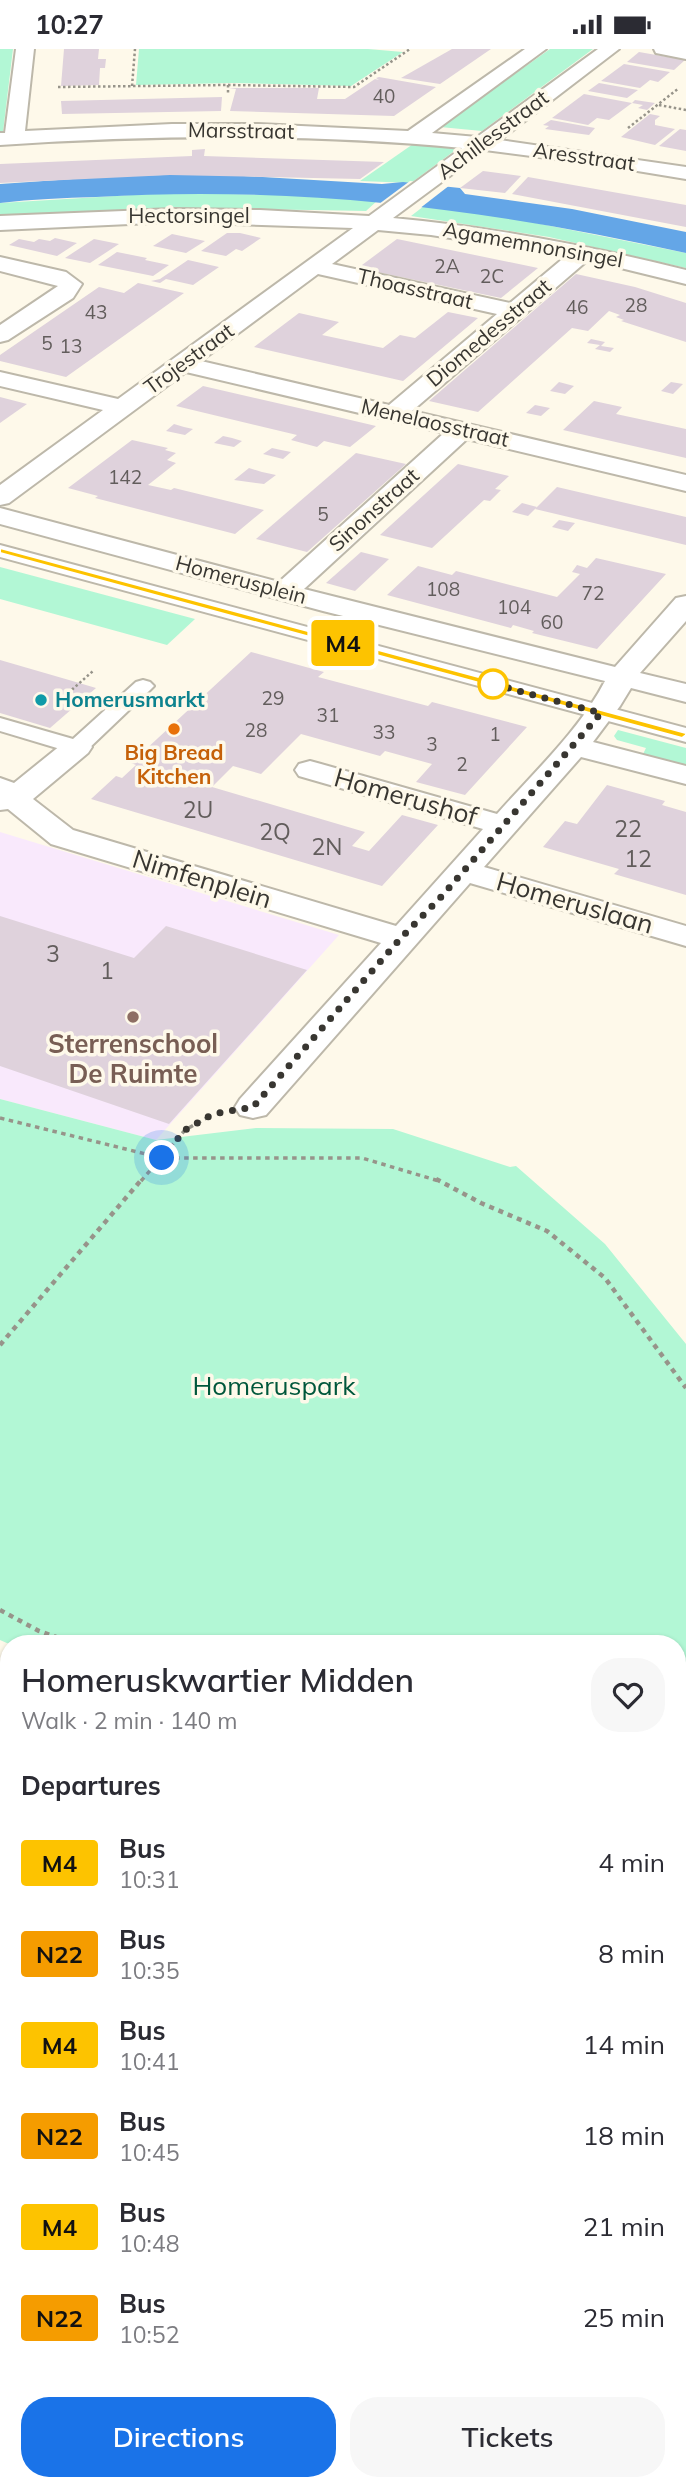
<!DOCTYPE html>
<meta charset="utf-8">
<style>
body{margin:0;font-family:Mulish,sans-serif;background:#f7f7f7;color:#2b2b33;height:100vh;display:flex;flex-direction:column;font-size:26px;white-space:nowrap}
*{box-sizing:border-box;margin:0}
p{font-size:23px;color:#7c7c81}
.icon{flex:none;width:38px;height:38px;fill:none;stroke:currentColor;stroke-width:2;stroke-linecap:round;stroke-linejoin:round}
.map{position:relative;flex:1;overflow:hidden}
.side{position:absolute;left:0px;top:1586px;width:686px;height:856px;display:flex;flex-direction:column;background:#fff;border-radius:28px 28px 0 0;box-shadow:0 2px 5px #0004}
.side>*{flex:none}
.badge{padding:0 14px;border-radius:5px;font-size:24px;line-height:46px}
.you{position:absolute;width:35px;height:35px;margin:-18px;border:5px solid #fff;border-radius:50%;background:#1a73e8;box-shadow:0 0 0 10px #1a73e833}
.map>.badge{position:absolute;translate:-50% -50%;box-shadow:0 0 0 4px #fff}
h2{padding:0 21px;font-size:26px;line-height:63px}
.round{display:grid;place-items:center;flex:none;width:74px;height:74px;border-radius:28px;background:#f7f7f7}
.head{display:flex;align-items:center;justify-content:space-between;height:119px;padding:0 21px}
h1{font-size:33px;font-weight:600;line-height:52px}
.button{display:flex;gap:14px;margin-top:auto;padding:14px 21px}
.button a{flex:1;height:80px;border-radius:28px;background:#1a73e8;color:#fff;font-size:28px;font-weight:600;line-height:80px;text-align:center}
.button a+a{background:#f7f7f7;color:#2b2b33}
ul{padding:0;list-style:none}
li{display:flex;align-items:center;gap:21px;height:91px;padding:0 21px}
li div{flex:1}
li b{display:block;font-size:26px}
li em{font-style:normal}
li .badge{min-width:77px;font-weight:700;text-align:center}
.status{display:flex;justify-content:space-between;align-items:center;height:49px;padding:0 35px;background:#fff;direction:ltr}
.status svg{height:19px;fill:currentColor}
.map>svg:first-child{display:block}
.education{fill:#f9e9fc}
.green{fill:#b2f7d5}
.water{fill:#64a6e7}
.pier{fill:#fef9ea}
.building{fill:#dfd2dc}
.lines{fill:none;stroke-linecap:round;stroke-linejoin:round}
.lane-casing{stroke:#bdb8aa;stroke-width:4}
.street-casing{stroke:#bdb8aa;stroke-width:4}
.path-far3{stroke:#97948a;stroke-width:2.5;stroke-dasharray:2.5 2.5;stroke-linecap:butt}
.path-far2{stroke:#97948a;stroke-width:3.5;stroke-dasharray:4.5 4.5;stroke-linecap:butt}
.path-far1{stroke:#97948a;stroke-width:4.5;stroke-dasharray:5 5;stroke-linecap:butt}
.path{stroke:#97948a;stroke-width:6;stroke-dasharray:7 7;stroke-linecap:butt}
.lane{fill:#fff;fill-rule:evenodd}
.street{fill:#fff;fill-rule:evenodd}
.line{fill:#fdc300;stroke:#fff;stroke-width:2}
.walk{stroke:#383631;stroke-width:7;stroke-dasharray:0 12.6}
.stop-dot{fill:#fff;stroke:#fdc300;stroke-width:3.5}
.culture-dot{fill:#0f9aa8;stroke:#fef9ea;stroke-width:2.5}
.food-dot{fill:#e8710a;stroke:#fef9ea;stroke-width:2.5}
.education-dot{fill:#8d6e63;stroke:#fef9ea;stroke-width:2.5}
.labels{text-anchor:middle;stroke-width:7;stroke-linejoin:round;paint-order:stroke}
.far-number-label{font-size:19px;fill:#625d5c}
.far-street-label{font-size:21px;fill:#383631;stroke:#fef9ea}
.far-culture-label{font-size:21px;font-weight:bold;fill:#0d838f;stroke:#fef9ea;text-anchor:start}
.far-food-label{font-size:21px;font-weight:bold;fill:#c56008;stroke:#fef9ea}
.number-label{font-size:23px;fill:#625d5c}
.street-label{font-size:26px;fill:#383631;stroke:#fef9ea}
.education-label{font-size:26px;font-weight:bold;fill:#785e54;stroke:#fef9ea}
.park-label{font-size:26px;fill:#00573b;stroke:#fef9ea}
</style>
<div class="status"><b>10:27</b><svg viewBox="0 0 49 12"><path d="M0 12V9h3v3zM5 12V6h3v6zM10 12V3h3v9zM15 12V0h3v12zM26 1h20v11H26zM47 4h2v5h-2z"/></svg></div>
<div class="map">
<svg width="686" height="2440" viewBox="0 0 686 2440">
<rect width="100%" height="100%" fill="#fef9ea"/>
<!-- education -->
<path class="education" d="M0,783L339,886L156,1091L0,1050Z"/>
<!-- green -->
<g class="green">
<path d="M0,0H13L3,83H0Z"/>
<path d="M139,0H368L403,3L351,37L233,34L136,36Z"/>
<path d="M550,0H593L482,82L440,78Z"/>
<path d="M416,93L461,97L411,134L360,132Z"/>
<path d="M165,144L278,146L378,151L366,162C243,160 122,157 0,168V154Z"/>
<path d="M424,157L511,169L686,204V219L549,188L411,167Z"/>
<path d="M0,518L195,570L167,596L0,550Z"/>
<path d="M618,681L686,699V716L643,705L646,699L617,691L614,687Z"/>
<path d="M0,1050L156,1091L256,1079L393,1080L510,1118L516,1117L605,1195L686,1295V2265L677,2262V1594L9,1595L0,1591Z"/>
<path d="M9,2145V2432L342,2433L338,2440H0V2150Z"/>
</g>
<!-- water -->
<g class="water">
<path d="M211,125L382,135L403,133L460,139L465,145L572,160L686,183V204C490,160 297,136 96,148C64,149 32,150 0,154V135L117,127Z"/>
<path d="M4,1961L9,1963V2145L0,2150V1963Z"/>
<path d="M677,2262L686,2265V2440H338L342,2432H677Z"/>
</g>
<!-- pier -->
<path class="pier" d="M410,132L450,136L419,160L379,155Z"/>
<!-- building -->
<g class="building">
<path d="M64,0H99L98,10H106L105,19H100L99,36L61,37Z"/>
<path d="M452,0H491L440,35L401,29Z"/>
<path d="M639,3L685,11L674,21L627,13Z"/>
<path d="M624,15L670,23L658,33L650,31L640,39L601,32Z"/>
<path d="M379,28L436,38L394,67L230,62L236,40L229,39H319L317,50H345L375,30L379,31L376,29Z"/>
<path d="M599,34L638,41L627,49L588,42Z"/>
<path d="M584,45L632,54L609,71L597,69L588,76L552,69Z"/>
<path d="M222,48L221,62L62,65L61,52Z"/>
<path d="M635,51L655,54L647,61L638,59L643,56L632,54Z"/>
<path d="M650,65L660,67L655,71V76L675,80L655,96L621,88Z"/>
<path d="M551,71L595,79L589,86L545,80L549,77L543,76Z"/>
<path d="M680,80L686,81V102L659,97Z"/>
<path d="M205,100L204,107L384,113L360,130L170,126L0,134V115L192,107V101Z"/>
<path d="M483,122L521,127L505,144L460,139Z"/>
<path d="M528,128L686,156V178L512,145Z"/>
<path d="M227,184H240L261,189L242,202L236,200L226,207L201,202Z"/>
<path d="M172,185L205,192L186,204L153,197Z"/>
<path d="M55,189L77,194L57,207L9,196L19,190L34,193L39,190L50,192Z"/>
<path d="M94,190L119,195L90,214L65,209Z"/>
<path d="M397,190L538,219L501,249L358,219Z"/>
<path d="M117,203L147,209L145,211L169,216L153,227L98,216Z"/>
<path d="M188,211L219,218L193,236L166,230L160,234L151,232L160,230Z"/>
<path d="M576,225L635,238L686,254V293L621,272L624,271L616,268L620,266L609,262L588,282L572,279L478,363L429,352Z"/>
<path d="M138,234L184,244L66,328L0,312V306L99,238L124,244Z"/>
<path d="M448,263L478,269L403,332L254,298L299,264L339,273L322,286L383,299L400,286L415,289Z"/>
<path d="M591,290L605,293L601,297L614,299L610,303L595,300L600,296L587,294Z"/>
<path d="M559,333L574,337L565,345L550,342Z"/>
<path d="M671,333L683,335L673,345L661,342Z"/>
<path d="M203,337L325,365L376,377L350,398L324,392L317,398L291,391L297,386L176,357Z"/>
<path d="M0,348L27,355L0,374Z"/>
<path d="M594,352L622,358L616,365L686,380V409L563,381Z"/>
<path d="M535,356L550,359L541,367L526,364Z"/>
<path d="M174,375L184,378L193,380L185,386L166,382Z"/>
<path d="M223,387L232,389L242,392L234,398L214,394Z"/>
<path d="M132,391L168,399L165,401L176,404L167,411L176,414L148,436L171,441L174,439L264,461L235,485L95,449L98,447L68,439Z"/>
<path d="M272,399L281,401L291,403L283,410L263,405Z"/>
<path d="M356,404L406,415L307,503L256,490Z"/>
<path d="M458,415L509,427L495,440L501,441L490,452L484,451L432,499L380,486Z"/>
<path d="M249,419L262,423L276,426L264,435L234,431Z"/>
<path d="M557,438L686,468V496L535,460Z"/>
<path d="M522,454L537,458L528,467L512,463Z"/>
<path d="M559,471L575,474L568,482L552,478Z"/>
<path d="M361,503L389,510L355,542L326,534Z"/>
<path d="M596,509L666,525L597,600L532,584L534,582L513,576L511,579L387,546L418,517L452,526L456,522L557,548L580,525L572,523L577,516L587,519Z"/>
<path d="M251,603L324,623L318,628L428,657L432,653L527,678L465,746L416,733L432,715L385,702L380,707L301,685L261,725L233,717L212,738L365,783L352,797L369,802L402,766L438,776L382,837L91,750L116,727L122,729L136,716L131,714Z"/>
<path d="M0,611L69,631L96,639L50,679L0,664Z"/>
<path d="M607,736L665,752L662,756L686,763V846L614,825L619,820L543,798L565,772L577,775Z"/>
<path d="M0,867L134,909L166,877L307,921L169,1075L0,1017Z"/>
<path d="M6,1653L9,1654V1773L0,1769V1660Z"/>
</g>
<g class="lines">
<!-- lane casing -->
<g class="lane-casing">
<g id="lane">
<path d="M0,496L686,679V693L0,508Z"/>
<path d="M143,631L150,633L154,637L150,641L85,703L77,705L0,682V669L73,690L136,633Z"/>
</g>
</g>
<!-- street casing -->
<g class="street-casing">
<g id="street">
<path d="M16,0H34L25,82L172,75H258L408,82L525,0H546L432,84L477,88L598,0H619L500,91L686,118V130L601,116L485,101L393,169C493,178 589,197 686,221V235L588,211L412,362L686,426V442L467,390L304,540L615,618L676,549L686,547V572L640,624L686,635V653L631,639L620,657L593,693L686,717V735L581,708L484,818L686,877V897L470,834L266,1066L253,1069L240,1066L235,1058L240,1050L381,894L51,795L8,760L0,761V729L14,734L66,692L77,689L88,692L92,698L88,704L33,750L73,781L396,877L483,780L299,727L295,721L299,715L310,712L321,715L497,765C534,723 579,682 605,632L323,562L0,475V459L279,533L444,384L186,323L9,454L0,456V436L103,361L0,337V323L118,350L353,179L173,173L0,181V167L173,160L260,161L369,167L462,99C308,84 154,86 0,96V84H5ZM378,181L431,186L566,207L510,254L332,215ZM318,225L497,265L389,356L201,312Z"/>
<path d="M654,0H686V10L656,4Z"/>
<path d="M0,208L66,223L82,235L73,249L8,291L0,293V276L58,237L0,222Z"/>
<path d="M0,1798L9,1801V1843L0,1840Z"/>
</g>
</g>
<!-- path-far3 -->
<g class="path-far3">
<path d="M228,36L354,38L410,0"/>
<path d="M132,37L135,0"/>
<path d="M58,38L228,36V46"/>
<path d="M659,56L686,61"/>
<path d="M628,79L679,39"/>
<path d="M57,654L93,622"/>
</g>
<!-- path-far2 -->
<g class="path-far2">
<path d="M0,1069L162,1109H362L439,1132"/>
<path d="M141,1132L185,1081L212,1066"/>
</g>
<!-- path-far1 -->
<g class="path-far1">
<path d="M436,1130L481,1154L547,1182L605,1229L686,1339"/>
<path d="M0,1296L142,1130"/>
<path d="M0,1561L39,1582L73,1594"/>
</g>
<!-- path -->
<path class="path" d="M677,2170L686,2173"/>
<!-- lane -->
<use href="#lane" class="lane"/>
<!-- street -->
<use href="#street" class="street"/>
</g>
<!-- line -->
<path class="line" d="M0,499L686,684V686L682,689L0,504Z"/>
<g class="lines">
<!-- walk -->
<path class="walk" d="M162,1109L185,1081L213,1065L253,1058L401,889L442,847L601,664L493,635"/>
</g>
<!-- markers -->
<circle class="stop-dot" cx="493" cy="635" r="14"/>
<circle class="culture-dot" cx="41" cy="651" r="7"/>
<circle class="food-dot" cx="174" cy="680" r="7"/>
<circle class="education-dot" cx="133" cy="968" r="7"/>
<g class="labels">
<!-- far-number labels -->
<g class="far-number-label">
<text x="384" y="54">40</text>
<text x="447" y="224">2A</text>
<text x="492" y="234">2C</text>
<text x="636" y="263">28</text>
<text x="577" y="265">46</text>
<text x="96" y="270">43</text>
<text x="47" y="301">5</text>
<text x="71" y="304">13</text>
<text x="125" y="435">142</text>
<text x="323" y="472">5</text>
<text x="443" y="547">108</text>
<text x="593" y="551">72</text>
<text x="514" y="565">104</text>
<text x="552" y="580">60</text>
<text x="273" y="656">29</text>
<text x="328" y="673">31</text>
<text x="256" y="688">28</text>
<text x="384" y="690">33</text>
<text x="495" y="692">1</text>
<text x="432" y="702">3</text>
<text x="462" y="722">2</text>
</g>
<!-- far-street labels -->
<g class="far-street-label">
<text transform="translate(241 82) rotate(1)" y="7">Marsstraat</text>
<text transform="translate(493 86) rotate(-37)" y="7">Achillesstraat</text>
<text transform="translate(584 108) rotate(8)" y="7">Aresstraat</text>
<text x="189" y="174">Hectorsingel</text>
<text transform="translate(533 196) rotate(10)" y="7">Agamemnonsingel</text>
<text transform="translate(415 240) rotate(13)" y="7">Thoasstraat</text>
<text transform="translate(489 284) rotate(-40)" y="7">Diomedesstraat</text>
<text transform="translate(189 310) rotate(-36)" y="7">Trojestraat</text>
<text transform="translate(435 374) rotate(13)" y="7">Menelaosstraat</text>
<text transform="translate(374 461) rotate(-42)" y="7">Sinonstraat</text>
<text transform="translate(241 531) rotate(15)" y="7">Homerusplein</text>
</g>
<!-- far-culture labels -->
<g class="far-culture-label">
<text x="55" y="658">Homerusmarkt</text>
</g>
<!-- far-food labels -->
<g class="far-food-label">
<text x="174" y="711">Big Bread<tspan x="174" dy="24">Kitchen</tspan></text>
</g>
<!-- number labels -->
<g class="number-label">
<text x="198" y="769">2U</text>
<text x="628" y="788">22</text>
<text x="275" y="791">2Q</text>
<text x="327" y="806">2N</text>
<text x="638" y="818">12</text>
<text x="53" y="913">3</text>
<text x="107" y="930">1</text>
</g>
<!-- street labels -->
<g class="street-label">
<text transform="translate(406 748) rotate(16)" y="9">Homerushof</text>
<text transform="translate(202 830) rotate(17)" y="9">Nimfenplein</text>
<text transform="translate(575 854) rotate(16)" y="9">Homeruslaan</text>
</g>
<!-- education labels -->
<g class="education-label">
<text x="133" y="1004">Sterrenschool<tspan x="133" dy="30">De Ruimte</tspan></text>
</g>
<!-- park labels -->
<g class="park-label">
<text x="274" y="1346">Homeruspark</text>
</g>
</g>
</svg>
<div class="you" style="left:162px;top:1109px"></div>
<b class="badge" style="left:343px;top:594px;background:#fdc300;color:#111">M4</b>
<section class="side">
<div class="head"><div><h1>Homeruskwartier Midden</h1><p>Walk · 2 min · 140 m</p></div><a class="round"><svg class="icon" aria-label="heart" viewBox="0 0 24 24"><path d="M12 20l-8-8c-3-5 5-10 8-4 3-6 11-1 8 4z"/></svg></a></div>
<h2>Departures</h2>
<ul>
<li><span class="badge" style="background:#fdc300;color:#111">M4</span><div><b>Bus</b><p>10:31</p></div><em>4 min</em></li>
<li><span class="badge" style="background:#f59c00;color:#111">N22</span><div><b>Bus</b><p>10:35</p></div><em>8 min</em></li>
<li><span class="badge" style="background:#fdc300;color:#111">M4</span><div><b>Bus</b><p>10:41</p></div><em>14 min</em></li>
<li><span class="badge" style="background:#f59c00;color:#111">N22</span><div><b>Bus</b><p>10:45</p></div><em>18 min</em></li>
<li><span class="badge" style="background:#fdc300;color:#111">M4</span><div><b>Bus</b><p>10:48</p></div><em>21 min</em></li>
<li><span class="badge" style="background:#f59c00;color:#111">N22</span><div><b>Bus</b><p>10:52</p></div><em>25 min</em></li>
</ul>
<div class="button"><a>Directions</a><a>Tickets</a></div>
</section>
</div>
